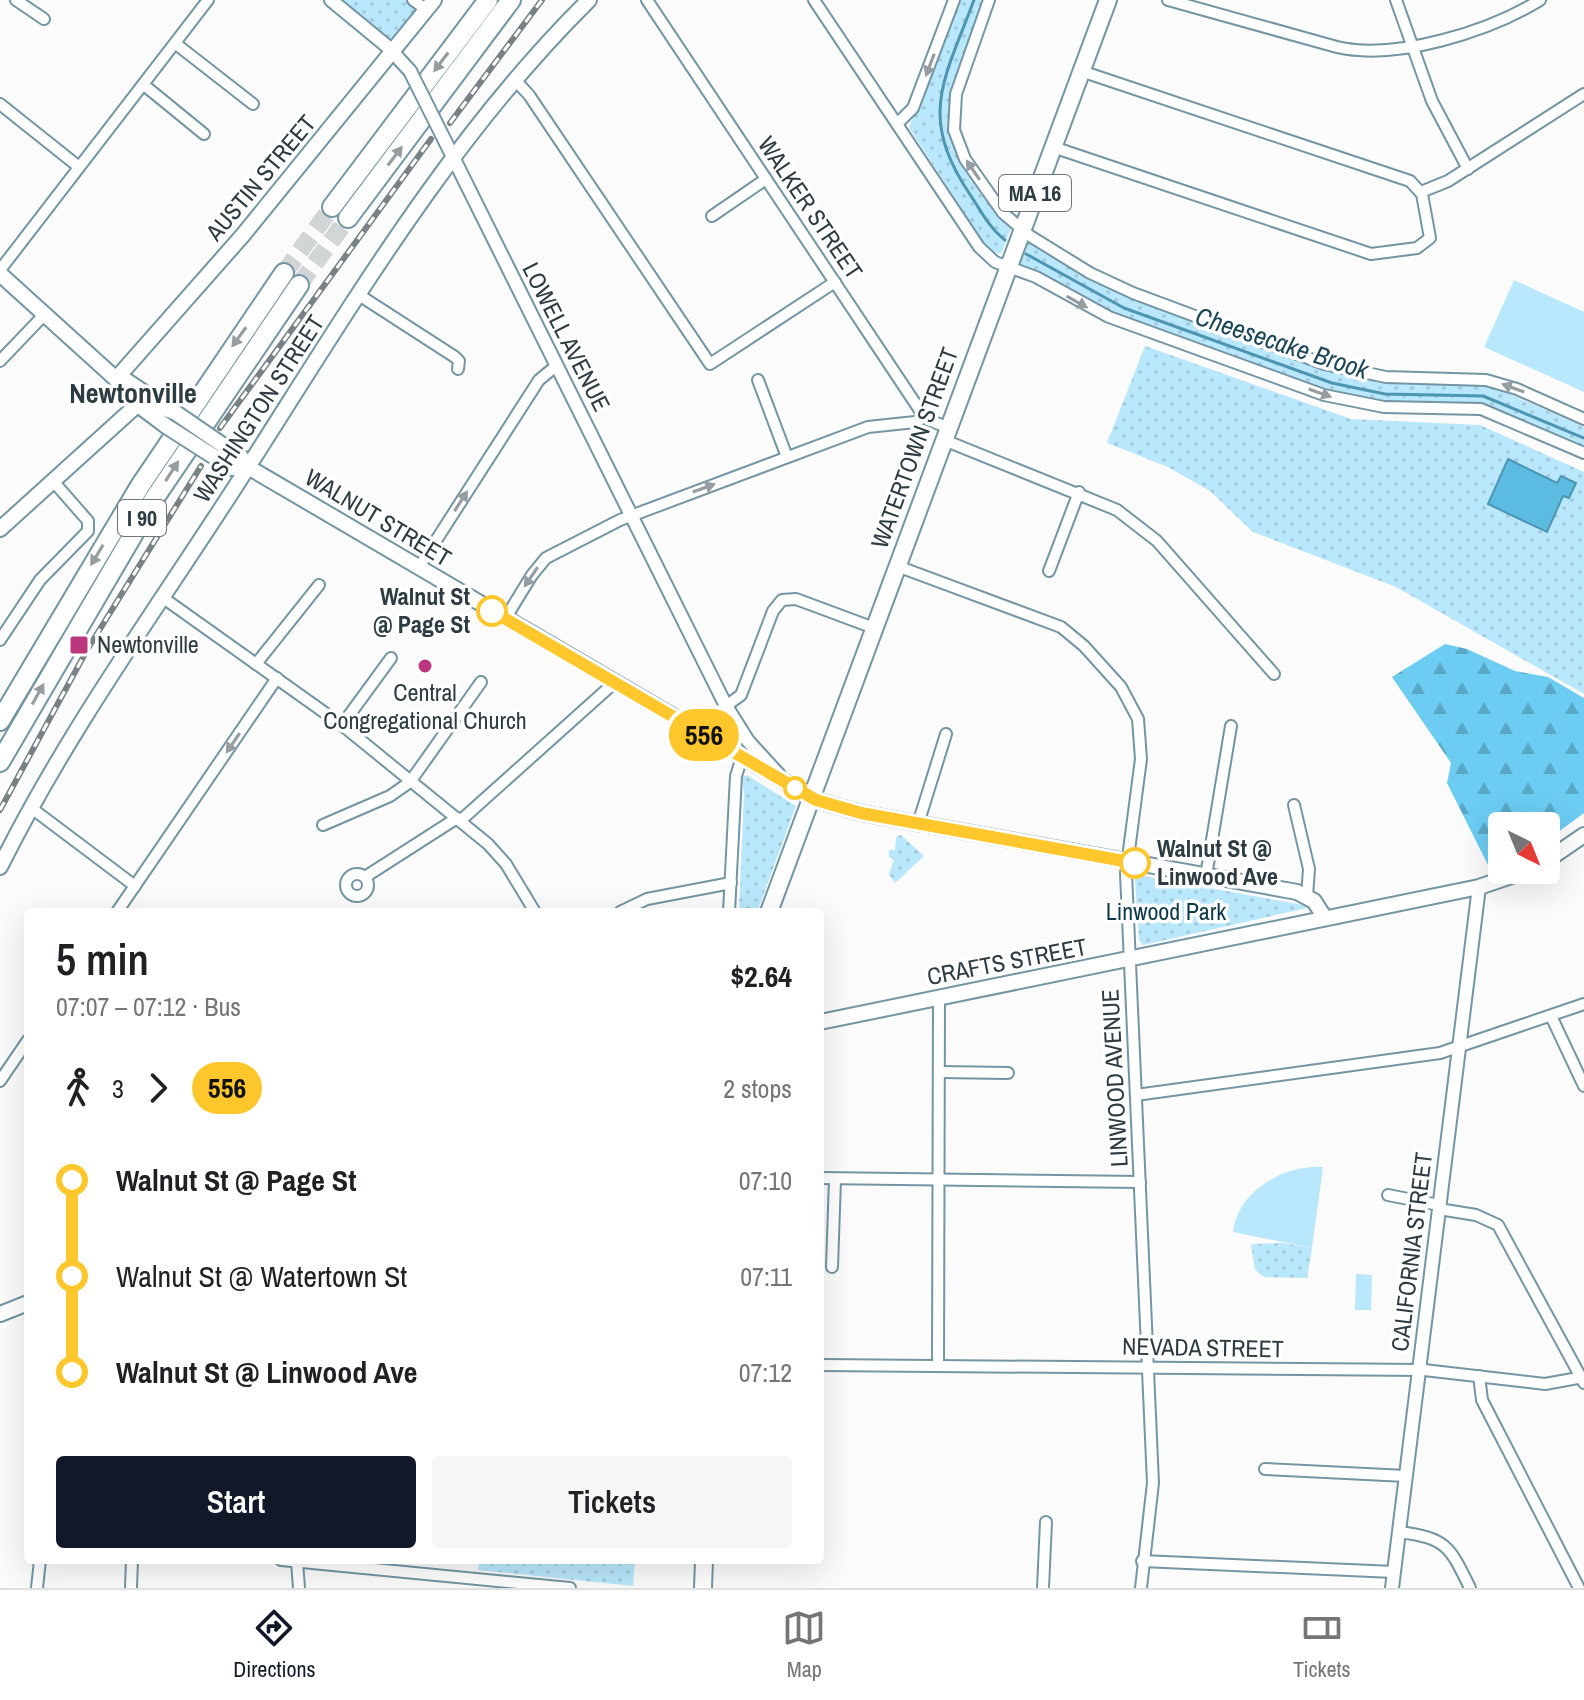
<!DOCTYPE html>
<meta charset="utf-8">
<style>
body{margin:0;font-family:"Archivo Narrow",sans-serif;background:#f6f6f6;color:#202124;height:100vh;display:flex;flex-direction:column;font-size:30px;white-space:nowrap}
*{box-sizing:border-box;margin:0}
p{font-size:26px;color:#757577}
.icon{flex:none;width:44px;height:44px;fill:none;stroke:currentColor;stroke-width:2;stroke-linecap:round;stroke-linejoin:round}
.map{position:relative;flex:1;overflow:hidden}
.details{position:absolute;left:24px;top:908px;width:800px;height:656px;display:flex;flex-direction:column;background:#fff;border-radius:8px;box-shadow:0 8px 32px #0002}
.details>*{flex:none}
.badge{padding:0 16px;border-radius:26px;font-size:28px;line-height:52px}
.needle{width:52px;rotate:137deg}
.buttons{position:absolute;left:1488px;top:812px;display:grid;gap:16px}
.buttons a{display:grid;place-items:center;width:72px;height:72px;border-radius:8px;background:#fff;box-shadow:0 8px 32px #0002;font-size:40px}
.map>.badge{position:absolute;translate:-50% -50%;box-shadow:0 0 0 4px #fff}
.legs{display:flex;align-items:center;gap:12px;height:88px;padding:0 32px;font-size:26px}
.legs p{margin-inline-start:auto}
.headline{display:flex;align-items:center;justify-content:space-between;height:136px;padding:0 32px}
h1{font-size:44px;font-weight:600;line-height:60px}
.button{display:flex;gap:16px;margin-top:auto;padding:16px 32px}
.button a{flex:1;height:92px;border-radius:8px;background:#111827;color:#fff;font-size:32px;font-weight:600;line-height:92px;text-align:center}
.button a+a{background:#f6f6f6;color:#202124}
ul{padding:0 32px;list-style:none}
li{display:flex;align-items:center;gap:28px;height:96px;font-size:30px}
li i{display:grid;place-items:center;width:12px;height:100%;margin:0 10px;background:currentColor}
li i::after{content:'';width:20px;height:20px;margin:-10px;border:6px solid;border-radius:50%;background:#fff}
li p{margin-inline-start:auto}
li:first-child i{background:linear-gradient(#0000 50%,currentColor 0)}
li:last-child i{background:linear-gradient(currentColor 50%,#0000 0)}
.tab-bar{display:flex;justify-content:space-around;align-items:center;height:112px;border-top:2px solid #e0e0e0;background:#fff;font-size:22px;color:#757577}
.tab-bar a{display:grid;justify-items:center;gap:4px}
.tab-bar .selected{color:#111827}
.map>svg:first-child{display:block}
.grass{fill:#b9e7fb}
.forest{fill:url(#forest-firs)}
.park{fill:url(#park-dots)}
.water{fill:#5bbbe1;stroke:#4d95b1;stroke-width:2}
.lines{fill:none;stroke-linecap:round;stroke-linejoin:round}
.stream{stroke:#4d95b1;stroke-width:3}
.motorway-tunnel{stroke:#d2d5d6;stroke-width:18;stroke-dasharray:18 9;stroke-linecap:butt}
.minor-casing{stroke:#7395a4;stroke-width:14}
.tertiary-casing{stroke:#7395a4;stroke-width:16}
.secondary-casing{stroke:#7395a4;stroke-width:18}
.primary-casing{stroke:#7395a4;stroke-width:20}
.motorway-casing{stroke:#7395a4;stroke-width:22}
.minor{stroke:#fff;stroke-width:10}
.tertiary{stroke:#fff;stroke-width:12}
.secondary{stroke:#fff;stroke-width:14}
.primary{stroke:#fff;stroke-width:16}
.motorway{stroke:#fff;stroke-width:18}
.rail-casing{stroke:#788185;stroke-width:6}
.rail{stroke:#fff;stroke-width:3;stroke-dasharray:9;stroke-linecap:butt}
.tertiary-bridge-casing{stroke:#7395a4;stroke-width:16;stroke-linecap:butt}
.secondary-bridge-casing{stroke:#7395a4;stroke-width:18;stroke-linecap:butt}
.tertiary-bridge{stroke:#fff;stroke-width:12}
.secondary-bridge{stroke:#fff;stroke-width:14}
.oneway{fill:#969da0}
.line-1-casing{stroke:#fff;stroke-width:18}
.line-1{stroke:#ffc72c;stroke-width:12}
.stop-1-dot{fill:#fff;stroke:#ffc72c;stroke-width:4}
.poi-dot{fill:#ba377d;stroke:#fff;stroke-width:3}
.labels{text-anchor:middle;stroke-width:7;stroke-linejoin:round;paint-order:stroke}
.shield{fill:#fff;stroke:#6c767b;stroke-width:2}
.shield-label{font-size:22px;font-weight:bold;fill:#2d3b42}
.street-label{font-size:24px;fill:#2d3b42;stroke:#fff}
.stop-label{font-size:24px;font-weight:bold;fill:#2d3b42;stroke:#fff;text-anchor:end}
.poi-label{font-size:24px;fill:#2d3b42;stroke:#fff;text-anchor:start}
.park-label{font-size:24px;fill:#0d3a4a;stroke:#fff}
.water-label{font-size:26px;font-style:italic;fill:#1d4757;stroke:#fff}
.quarter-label{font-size:28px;font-weight:bold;fill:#2d3b42;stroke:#fff}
</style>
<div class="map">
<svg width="1584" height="1588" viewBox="0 0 1584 1588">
<defs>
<pattern id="forest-firs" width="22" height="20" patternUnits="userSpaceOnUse" patternTransform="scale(2)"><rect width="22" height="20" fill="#6cccf2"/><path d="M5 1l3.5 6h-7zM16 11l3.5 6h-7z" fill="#59a7c6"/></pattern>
<pattern id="park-dots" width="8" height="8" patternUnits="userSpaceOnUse" patternTransform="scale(2)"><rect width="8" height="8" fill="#b9e7fb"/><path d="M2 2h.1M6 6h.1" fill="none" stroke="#9fc7d8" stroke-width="1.8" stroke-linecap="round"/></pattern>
</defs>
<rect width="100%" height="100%" fill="#fbfbfb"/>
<!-- grass -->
<g class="grass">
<path d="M1514,280L1584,312V392L1484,347Z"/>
<path d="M1323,1167L1312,1248L1233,1232C1237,1191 1285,1164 1323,1167Z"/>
<path d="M1356,1274L1372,1275L1371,1310H1355Z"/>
</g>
<!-- forest -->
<path class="forest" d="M1445,644L1467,649L1515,671L1548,677L1584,698V813L1546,841V826H1502V859L1488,865L1447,783L1451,763L1392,677Z"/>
<!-- park -->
<g class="park">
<path d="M331,0H413L427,10L394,53Z"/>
<path d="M955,0H990L956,94V140L1013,223L1001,254L989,250L909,128Z"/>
<path d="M1030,236L1104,286L1275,352L1353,377L1491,386L1584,427V453L1481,409L1352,403L1109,317L1017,270Z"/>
<path d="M1145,346L1351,419L1480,425L1584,472V694L1396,587L1253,532L1210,491L1168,467L1107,443Z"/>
<path d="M747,775L796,806L757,912H739L744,793L742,777Z"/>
<path d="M901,835L924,856L895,883L889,874L894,860L889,857V850H895L896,837Z"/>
<path d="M1138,875L1303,905L1307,908L1143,945L1139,940L1135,879Z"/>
<path d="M1284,1243L1312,1248L1307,1278L1264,1277L1255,1270L1251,1244Z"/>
<path d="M480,1560H635L633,1586L478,1570Z"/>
</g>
<!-- water -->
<path class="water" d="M1508,459L1557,483L1561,476L1576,483L1569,498L1563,496L1547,532L1488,504Z"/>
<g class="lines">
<!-- stream -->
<g class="stream">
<path d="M974,0C944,81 917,116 971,196C981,211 990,229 1005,240"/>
<path d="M1026,254L1124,308L1332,383L1385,394L1483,396L1584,438"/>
</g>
<!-- motorway-tunnel -->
<g class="motorway-tunnel">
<path d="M284,273L332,207"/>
<path d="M299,285L348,218"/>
</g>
<!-- minor casing -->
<g class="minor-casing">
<g id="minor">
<path d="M16,0L44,19"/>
<path d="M413,0L427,10"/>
<path d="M647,0L921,412L929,420L949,428"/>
<path d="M814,0L979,247L995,262L1036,277L1109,317L1324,395L1384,407L1481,409L1584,453"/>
<path d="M989,0L956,94L954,130L965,159L1003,213L1030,236L1090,273L1133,293L1324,364L1386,377L1486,380L1517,389L1584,419"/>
<path d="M1168,0L1337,47C1396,61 1490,31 1540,0"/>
<path d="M1396,0L1432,101L1468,169"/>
<path d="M176,44L253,104"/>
<path d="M516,81L529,95L710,364L835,282"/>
<path d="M144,85L204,134"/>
<path d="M0,104L79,167"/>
<path d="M897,124L913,108L954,0"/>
<path d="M1053,147L1371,254L1417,248L1430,238L1422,194L1410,181L1081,71"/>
<path d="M1421,192L1448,181L1584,94"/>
<path d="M712,216L766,179"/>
<path d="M0,270L208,0"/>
<path d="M359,295L455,357L459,361L458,369"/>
<path d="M0,361L43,316"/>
<path d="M758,380L787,457"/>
<path d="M944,440L1117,510L1157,541L1274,674"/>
<path d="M897,566L1061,627L1084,646L1121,687L1138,719L1141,759L1126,873L1153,1483L1141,1588"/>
<path d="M419,567L539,380L556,366"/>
<path d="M1049,571L1079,492"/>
<path d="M162,597L342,725L488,844L506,864L535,912"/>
<path d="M505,619L532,575L546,558L620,520L868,427L915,422L925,417"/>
<path d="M0,640L40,580L88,531V521L53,481"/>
<path d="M256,664L319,585"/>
<path d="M726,706L741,695L773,611L782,600L796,599L874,628"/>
<path d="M342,725L391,658"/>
<path d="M1294,805L1309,869L1307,896"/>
<path d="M30,807L135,886"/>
<path d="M460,821L614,683"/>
<path d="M918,824L946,734"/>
<path d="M323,825L390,796L410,782L481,682"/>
<circle cx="357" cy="885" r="11"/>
<path d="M1206,876L1231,726"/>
<path d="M365,877L457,818"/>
<path d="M117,912L277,678"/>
<path d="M620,912L647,899L731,883"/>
<path d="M729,912L736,776L742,757"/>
<path d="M1551,1016L1584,1086"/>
<path d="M940,1072L1008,1073"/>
<path d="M0,1081L28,1040"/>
<path d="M1136,1095L1440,1053L1584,1004"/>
<path d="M820,1178L1140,1182"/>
<path d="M1388,1195L1439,1205"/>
<path d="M1439,1209L1476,1215L1498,1225L1584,1383"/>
<path d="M832,1267L835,1179"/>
<path d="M820,1365L1424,1370L1545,1384L1584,1377"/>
<path d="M938,1366L939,998"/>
<path d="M1479,1376L1482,1400L1579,1588"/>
<path d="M1265,1469L1406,1476"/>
<path d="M1399,1532C1447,1538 1450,1547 1470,1588"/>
<path d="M281,1560L570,1588"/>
<path d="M1142,1561L1394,1572"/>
<path d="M297,1562L299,1588"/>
<path d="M37,1588L40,1560"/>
<path d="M131,1588L132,1560"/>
<path d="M1043,1588L1046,1522"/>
</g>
</g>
<!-- tertiary casing -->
<g class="tertiary-casing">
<g id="tertiary">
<path d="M331,0L388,47L410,71"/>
<path d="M446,143L726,706L748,741L779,775"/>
<path d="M725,747L731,733L732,716"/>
<path d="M1392,1588L1479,887"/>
</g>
</g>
<!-- secondary casing -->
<g class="secondary-casing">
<g id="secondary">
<path d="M0,274L116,379L130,399L166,426"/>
<path d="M116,379L243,235L434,0"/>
<path d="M116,379L127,381L160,403"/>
<path d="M224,446L241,457L248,467L816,800L861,813L1297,892L1314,901L1325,918"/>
<path d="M216,458L232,468L248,467"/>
<path d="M0,529L137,405L151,403L176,413"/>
<path d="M1546,861L1584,835"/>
<path d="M0,867C70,726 164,599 248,467C351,306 452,135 589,0"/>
<path d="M820,1022L1479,887L1529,870"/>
<path d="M0,1314L28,1303"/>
</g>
</g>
<!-- primary casing -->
<g class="primary-casing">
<g id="primary">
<path d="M769,912L1108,0"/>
<path d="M703,1588L704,1560"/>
</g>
</g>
<!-- motorway casing -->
<g class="motorway-casing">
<g id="motorway">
<path d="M332,207L488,0"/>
<path d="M348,218L511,0"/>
<path d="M0,721L140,486L284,273"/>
<path d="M0,762L154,499L299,285"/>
</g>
</g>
<!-- minor -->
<use href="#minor" class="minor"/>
<!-- tertiary -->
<use href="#tertiary" class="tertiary"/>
<!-- secondary -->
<use href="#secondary" class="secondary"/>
<!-- primary -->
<use href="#primary" class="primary"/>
<!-- motorway -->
<use href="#motorway" class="motorway"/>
<!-- rail casing -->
<g class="rail-casing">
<g id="rail">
<path d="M450,123L542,0"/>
<path d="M220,428L431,139"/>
<path d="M0,810L87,650L201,466"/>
</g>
</g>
<!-- rail -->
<use href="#rail" class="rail"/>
<!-- tertiary-bridge casing -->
<g class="tertiary-bridge-casing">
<path id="tertiary-bridge" d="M410,71L446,143"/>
</g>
<!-- secondary-bridge casing -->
<g class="secondary-bridge-casing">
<g id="secondary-bridge">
<path d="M176,413L224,446"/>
<path d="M166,426L216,458"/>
</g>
</g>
<!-- tertiary-bridge -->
<use href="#tertiary-bridge" class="tertiary-bridge"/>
<!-- secondary-bridge -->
<use href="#secondary-bridge" class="secondary-bridge"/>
</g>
<!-- one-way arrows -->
<defs><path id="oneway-solid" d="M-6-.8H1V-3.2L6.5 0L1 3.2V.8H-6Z" transform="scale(2)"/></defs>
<g class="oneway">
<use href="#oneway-solid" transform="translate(441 62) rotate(127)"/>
<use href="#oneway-solid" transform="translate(930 65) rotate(111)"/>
<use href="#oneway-solid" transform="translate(395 156) rotate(-53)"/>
<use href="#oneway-solid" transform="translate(973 170) rotate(-124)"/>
<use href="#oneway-solid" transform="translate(1077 302) rotate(29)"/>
<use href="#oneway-solid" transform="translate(239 337) rotate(126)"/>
<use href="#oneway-solid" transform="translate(1513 388) rotate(-160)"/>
<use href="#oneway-solid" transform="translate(1320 393) rotate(19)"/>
<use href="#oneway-solid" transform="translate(172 471) rotate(-57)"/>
<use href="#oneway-solid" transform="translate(704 488) rotate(-20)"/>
<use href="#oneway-solid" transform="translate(461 501) rotate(-57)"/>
<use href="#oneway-solid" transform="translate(97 555) rotate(121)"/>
<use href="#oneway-solid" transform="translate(531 577) rotate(124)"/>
<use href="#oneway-solid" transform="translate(38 694) rotate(-61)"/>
<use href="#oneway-solid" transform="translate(233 743) rotate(124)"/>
</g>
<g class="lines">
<!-- line-1 casing -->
<g class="line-1-casing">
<path id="line-1" d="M492,611L816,800L861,813L1135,863"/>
</g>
<!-- line-1 -->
<use href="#line-1" class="line-1"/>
</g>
<!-- markers -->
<g class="stop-1-dot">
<circle cx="492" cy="611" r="14"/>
<circle cx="795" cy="788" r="10"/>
<circle cx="1135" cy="863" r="14"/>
</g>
<g class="poi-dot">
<rect x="69" y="635" width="20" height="20" rx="4"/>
<circle cx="425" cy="666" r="8"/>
</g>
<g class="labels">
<!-- shield labels -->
<g class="shield">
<rect x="999" y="175" width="72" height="36" rx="6"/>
<rect x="118" y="500" width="48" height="36" rx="6"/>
</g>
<g class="shield-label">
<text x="1035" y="201">MA 16</text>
<text x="142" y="526">I 90</text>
</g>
<!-- street labels -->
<g class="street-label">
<text transform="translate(261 178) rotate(-50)" y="8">AUSTIN STREET</text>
<text transform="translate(810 208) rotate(56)" y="8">WALKER STREET</text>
<text transform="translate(566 337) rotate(63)" y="8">LOWELL AVENUE</text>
<text transform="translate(259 409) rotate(-57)" y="8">WASHINGTON STREET</text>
<text transform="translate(915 448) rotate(-70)" y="8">WATERTOWN STREET</text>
<text transform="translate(378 518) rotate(31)" y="8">WALNUT STREET</text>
<text transform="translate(1007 962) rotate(-11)" y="8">CRAFTS STREET</text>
<text transform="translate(1115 1078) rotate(-93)" y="8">LINWOOD AVENUE</text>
<text transform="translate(1412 1252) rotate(-83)" y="8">CALIFORNIA STREET</text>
<text transform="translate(1203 1348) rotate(1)" y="8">NEVADA STREET</text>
</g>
<!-- stop labels -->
<g class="stop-label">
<text x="470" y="605">Walnut St<tspan x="470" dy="28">@ Page St</tspan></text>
<text x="1157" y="857" text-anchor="start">Walnut St @<tspan x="1157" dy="28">Linwood Ave</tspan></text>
</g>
<!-- poi labels -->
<g class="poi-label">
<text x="97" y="653">Newtonville</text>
<text x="425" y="701" text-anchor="middle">Central<tspan x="425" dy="28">Congregational Church</tspan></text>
</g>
<!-- park labels -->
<g class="park-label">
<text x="1166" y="920">Linwood Park</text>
</g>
<!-- water labels -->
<g class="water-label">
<text transform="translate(1282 343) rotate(18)" y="9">Cheesecake Brook</text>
</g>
<!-- quarter labels -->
<g class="quarter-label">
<text x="133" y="403">Newtonville</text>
</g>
</g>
</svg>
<div class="buttons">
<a><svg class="needle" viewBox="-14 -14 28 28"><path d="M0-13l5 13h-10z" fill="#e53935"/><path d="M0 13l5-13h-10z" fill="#757577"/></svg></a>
</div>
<b class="badge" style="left:704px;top:735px;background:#ffc72c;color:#111">556</b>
<section class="details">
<div class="headline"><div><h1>5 min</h1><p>07:07 – 07:12 · Bus</p></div><b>$2.64</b></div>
<div class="legs"><svg class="icon" aria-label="walk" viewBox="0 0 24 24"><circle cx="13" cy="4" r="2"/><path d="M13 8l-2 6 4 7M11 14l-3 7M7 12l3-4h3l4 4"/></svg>3<svg class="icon" aria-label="forward" viewBox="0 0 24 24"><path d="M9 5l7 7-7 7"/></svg><b class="badge" style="background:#ffc72c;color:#111">556</b><p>2 stops</p></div>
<ul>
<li><i style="color:#ffc72c"></i><b>Walnut St @ Page St</b><p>07:10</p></li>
<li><i style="color:#ffc72c"></i><span>Walnut St @ Watertown St</span><p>07:11</p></li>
<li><i style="color:#ffc72c"></i><b>Walnut St @ Linwood Ave</b><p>07:12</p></li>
</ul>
<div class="button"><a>Start</a><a>Tickets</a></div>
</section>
</div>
<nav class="tab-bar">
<a class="selected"><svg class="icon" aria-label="directions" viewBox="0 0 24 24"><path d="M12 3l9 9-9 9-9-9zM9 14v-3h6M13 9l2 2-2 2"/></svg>Directions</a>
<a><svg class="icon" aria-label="map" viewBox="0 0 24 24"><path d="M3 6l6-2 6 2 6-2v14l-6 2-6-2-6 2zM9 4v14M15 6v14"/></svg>Map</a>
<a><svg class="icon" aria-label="tickets" viewBox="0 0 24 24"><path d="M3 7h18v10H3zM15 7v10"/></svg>Tickets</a>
</nav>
